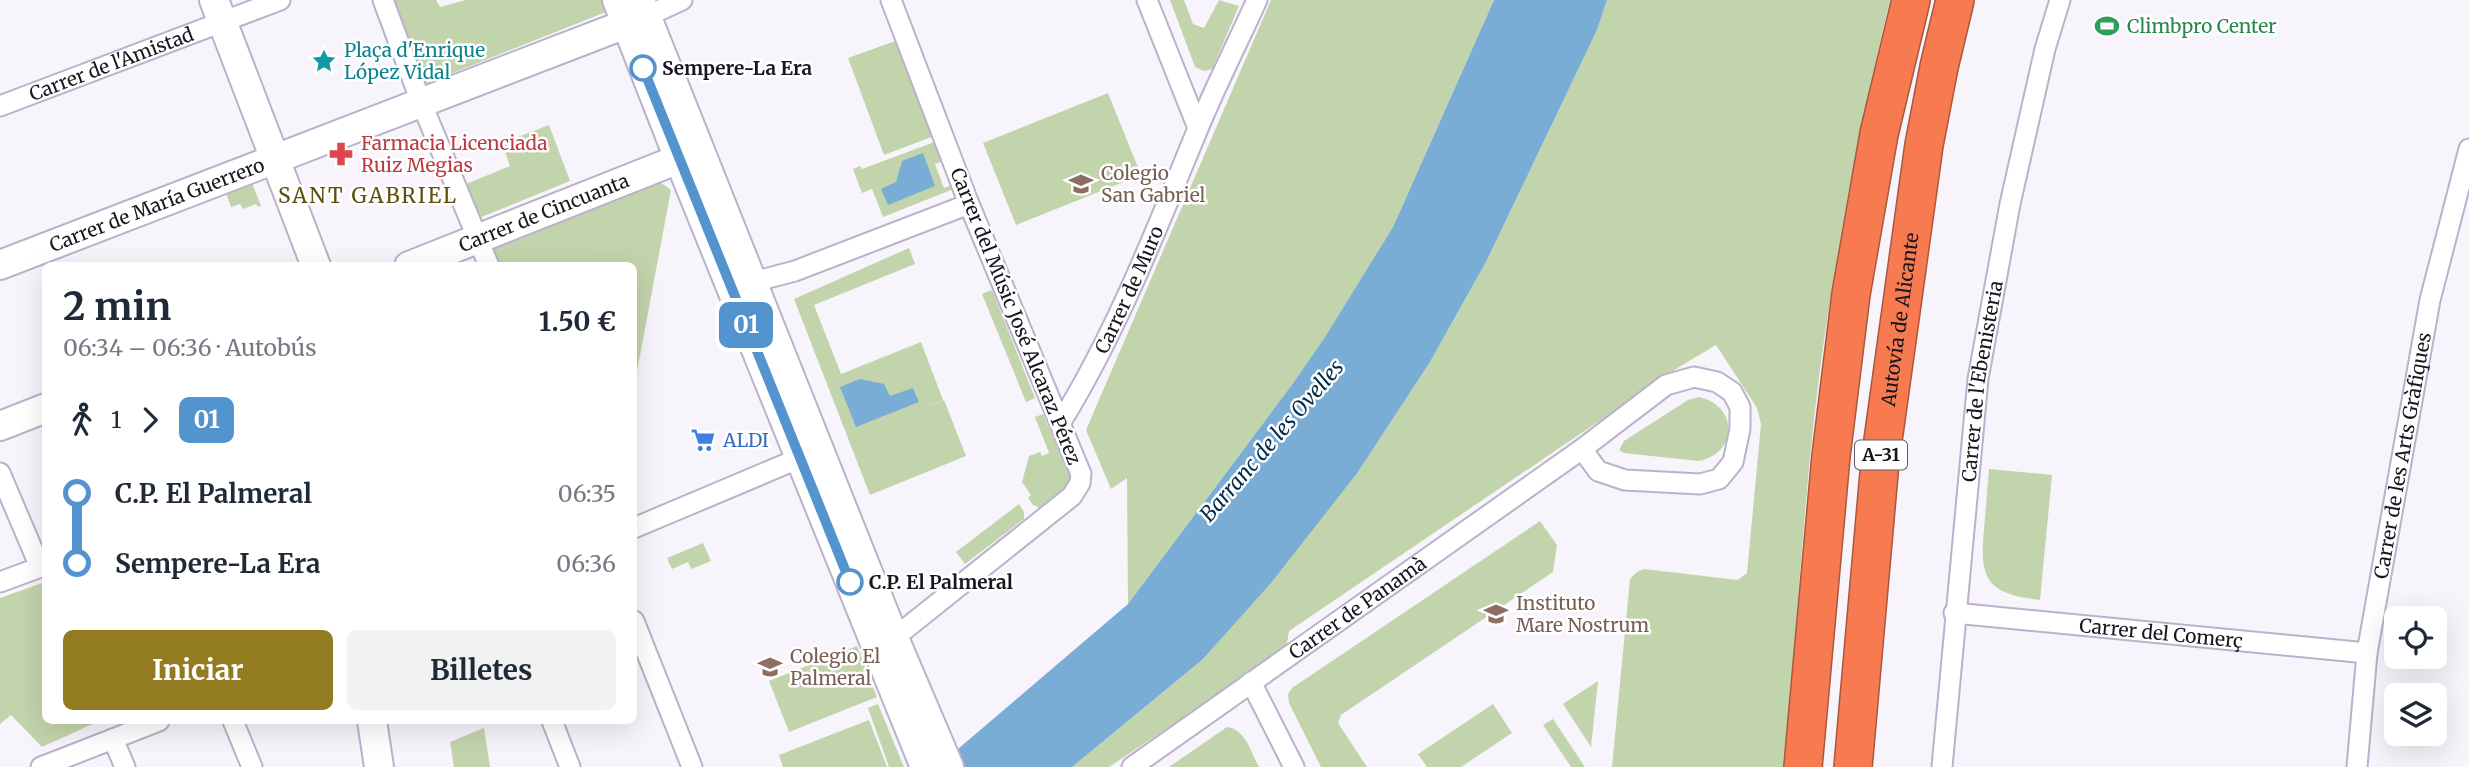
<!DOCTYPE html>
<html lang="es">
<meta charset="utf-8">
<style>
body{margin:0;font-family:Merriweather,serif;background:#f2f2f3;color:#1f2937;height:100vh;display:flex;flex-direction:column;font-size:26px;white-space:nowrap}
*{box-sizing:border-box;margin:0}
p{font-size:23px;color:#747a83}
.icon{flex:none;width:38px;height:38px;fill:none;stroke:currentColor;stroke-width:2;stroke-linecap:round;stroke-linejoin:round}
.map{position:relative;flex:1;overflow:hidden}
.panel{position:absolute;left:42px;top:262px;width:595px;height:462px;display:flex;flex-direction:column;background:#fff;border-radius:10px;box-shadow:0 7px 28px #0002}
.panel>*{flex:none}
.badge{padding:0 14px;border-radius:10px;font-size:24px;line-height:46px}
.fabs{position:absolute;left:2384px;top:606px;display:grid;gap:14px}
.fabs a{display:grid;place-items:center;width:63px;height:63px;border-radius:10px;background:#fff;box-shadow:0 7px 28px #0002;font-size:35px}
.map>.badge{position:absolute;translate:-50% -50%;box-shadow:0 0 0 4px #fff}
.legs{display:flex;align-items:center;gap:10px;height:77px;padding:0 21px;font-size:23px}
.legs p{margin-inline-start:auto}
.summary{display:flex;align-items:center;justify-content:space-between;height:119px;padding:0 21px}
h1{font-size:38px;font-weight:700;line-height:52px}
.primary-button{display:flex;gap:14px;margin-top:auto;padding:14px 21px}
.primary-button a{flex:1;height:80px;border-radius:10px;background:#937b22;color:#fff;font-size:28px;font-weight:700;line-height:80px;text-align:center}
.primary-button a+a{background:#f2f2f3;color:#1f2937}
ul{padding:0 21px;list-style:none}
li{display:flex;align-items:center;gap:24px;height:70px;font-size:26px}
li i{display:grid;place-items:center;width:10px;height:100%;margin:0 9px;background:currentColor}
li i::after{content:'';width:18px;height:18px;margin:-9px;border:5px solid;border-radius:50%;background:#fff}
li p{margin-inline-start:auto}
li:first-child i{background:linear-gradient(#0000 50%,currentColor 0)}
li:last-child i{background:linear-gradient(currentColor 50%,#0000 0)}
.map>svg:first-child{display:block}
.green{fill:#c2d4ac}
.water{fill:#7aadd6}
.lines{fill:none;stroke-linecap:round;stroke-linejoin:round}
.street-casing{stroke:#bcb1cc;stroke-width:23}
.secondary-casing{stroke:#bcb1cc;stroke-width:32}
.highway-casing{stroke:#aa573f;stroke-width:40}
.street{stroke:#fff;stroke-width:19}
.secondary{stroke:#fff;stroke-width:28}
.highway{stroke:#f87a50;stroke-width:37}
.line-1-casing{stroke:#fff;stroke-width:16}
.line-1{stroke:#5393ce;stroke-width:10}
.stop-1-dot{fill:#fff;stroke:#5393ce;stroke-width:3.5}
.labels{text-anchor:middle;stroke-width:5;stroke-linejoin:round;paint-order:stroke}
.shield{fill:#fff;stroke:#5e5b62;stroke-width:2}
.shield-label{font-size:18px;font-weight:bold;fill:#19151f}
.leisure-label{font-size:19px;fill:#27864d;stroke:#fff;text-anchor:start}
.culture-label{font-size:19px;fill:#0d838f;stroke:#fff;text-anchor:start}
.street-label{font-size:19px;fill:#19151f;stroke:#fff}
.stop-label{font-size:19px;font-weight:bold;fill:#19151f;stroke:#fff;text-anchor:start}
.health-label{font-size:19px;fill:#be3a42;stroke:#fff;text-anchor:start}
.education-label{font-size:19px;fill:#785e54;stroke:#fff;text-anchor:start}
.shop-label{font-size:19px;fill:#366cbe;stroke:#fff;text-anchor:start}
.neighbourhood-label{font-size:21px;letter-spacing:2px;fill:#604f11;stroke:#fff}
.water-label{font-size:21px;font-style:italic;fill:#022c48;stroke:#fff}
</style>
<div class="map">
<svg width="2469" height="767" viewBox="0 0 2469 767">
<rect width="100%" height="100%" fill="#f7f5fb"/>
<!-- green -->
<g class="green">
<path d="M388,0H436L440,7L466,0H607L611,10L420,86Z"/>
<path d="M1170,0H1184L1193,24L1204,28L1219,0L1239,6L1212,69L1204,71L1195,67Z"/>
<path d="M1271,0H1494L1393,227L1363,276L1325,337L1291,386L1128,604L1127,478L1111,489L1086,430Z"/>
<path d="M1607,0H1890C1863,110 1842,221 1825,333C1804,477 1798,623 1784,767H1612L1630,579L1637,572L1644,569L1738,580L1747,573L1761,424L1757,408L1716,345L1679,367L1289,631L1286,649L1109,767H1072L1202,660L1358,472L1430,362L1487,260L1597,30Z"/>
<path d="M898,40L934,136L884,155L848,58Z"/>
<path d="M1108,93L1141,175L1016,225L983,143Z"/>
<path d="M549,125L570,181L479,218L466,184L510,166L502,143Z"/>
<path d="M937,141L945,160L935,164L944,188L954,184L951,190L883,217L872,189L862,193L853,169L860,166L862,169Z"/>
<path d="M657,180L671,190L636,377L634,378V266H493L489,255L494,245Z"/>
<path d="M252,183L261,206L258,207L256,204L243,209L240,204L231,207L226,193Z"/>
<path d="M909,248L915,264L814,305L841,374L921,342L943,400L907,415L944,400L966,456L870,495L794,299Z"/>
<path d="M992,290L1035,398L1026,402L982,294Z"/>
<path d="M1699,397C1739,406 1738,454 1698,461L1624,453L1619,450L1624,441L1688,400Z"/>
<path d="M1043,414L1070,475V483L1040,508L1033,505L1028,498L1031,495L1022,482L1029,456L1040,452L1042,456L1049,453L1035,417Z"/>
<path d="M1989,469L2052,475L2040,600C1987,594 1979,580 1984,529C1986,509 1987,489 1989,469Z"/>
<path d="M1019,504L1024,512V519L965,564L956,552Z"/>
<path d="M1540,521L1557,545L1553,572L1341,715L1338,723L1367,767H1321L1289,703L1288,694L1292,688Z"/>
<path d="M703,543L711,561L691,569L688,562L672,569L667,558Z"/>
<path d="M45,582L46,721H99L42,747L11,715L0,724V598Z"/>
<path d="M857,646L877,697L789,732L769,681Z"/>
<path d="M1598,681L1591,747L1563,704Z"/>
<path d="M878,704L904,767H889L868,708Z"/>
<path d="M1493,704L1512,733L1461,767H1427L1418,754Z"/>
<path d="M1553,719L1585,767H1571L1543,725Z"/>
<path d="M869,720L887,767H783L779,755Z"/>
<path d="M1227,727C1245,729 1251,752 1259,767H1169Z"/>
<path d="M484,728L490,767H454L450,742Z"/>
</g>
<!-- water -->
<g class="water">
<path d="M1494,0H1607L1597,30L1487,260L1430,362L1358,472L1271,583L1202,660L1072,767H937L1128,604L1291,386L1325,337L1393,227Z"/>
<path d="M923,153L935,186L888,205L881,189L896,182L902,161Z"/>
<path d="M860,379L884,384L890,396L913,388L919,402L856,427L840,387Z"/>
</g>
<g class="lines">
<!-- street casing -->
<g class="street-casing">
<g id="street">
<path d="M383,0L421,102L489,266"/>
<path d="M1147,0L1198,128"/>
<path d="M647,16L682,0"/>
<path id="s1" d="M0,106L280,0"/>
<path d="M743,280L753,282L795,271L969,204"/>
<path id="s2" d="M1061,422C1117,331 1156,230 1197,131C1215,87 1237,44 1257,0"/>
<path d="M0,473L40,567"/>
<path d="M634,528L800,458L811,461"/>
<path d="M0,582L46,565"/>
<path id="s3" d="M1954,613L2367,653"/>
<path d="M634,621L692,767"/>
<path d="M890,647L894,638L1072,496L1080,483L1081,474L969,204L891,0"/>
<path d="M1251,682L1294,767"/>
<path d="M233,721L252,767"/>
<path d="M552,721L570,767"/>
<path d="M113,739L125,767"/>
<path d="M41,767L159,721"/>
<path id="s4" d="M1132,767L1582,449L1666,385L1694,377L1717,382L1732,392L1740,407V429L1733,462L1719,479L1700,484L1625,480L1598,471L1582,449"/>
<path id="s5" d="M1942,767L1978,379L2010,204L2045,49L2060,0"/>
<path id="s6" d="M2357,767L2367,653L2430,300L2469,149"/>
</g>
</g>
<!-- secondary casing -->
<g class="secondary-casing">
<g id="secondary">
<path d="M214,0L316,266"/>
<path d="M617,0L679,159L925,767"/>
<path d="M640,0L894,638L949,767"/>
<path id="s7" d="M0,265L644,17"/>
<path id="s8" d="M409,266L679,159"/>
<path d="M0,426L46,408"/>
<path d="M372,721L379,767"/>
</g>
</g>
<!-- highway casing -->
<g class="highway-casing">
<g id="highway">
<path d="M1803,767L1831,456L1851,294L1879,134L1911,0"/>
<path id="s9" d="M1853,767L1880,462L1924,145L1939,67L1955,0"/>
</g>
</g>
<!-- street -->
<use href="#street" class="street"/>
<!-- secondary -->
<use href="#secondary" class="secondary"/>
<!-- highway -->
<use href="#highway" class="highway"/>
</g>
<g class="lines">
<!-- line-1 casing -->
<g class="line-1-casing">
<path id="line-1" d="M643,68L850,582"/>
</g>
<!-- line-1 -->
<use href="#line-1" class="line-1"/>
</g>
<!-- icons -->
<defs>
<g id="stadium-bare" transform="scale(1.89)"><path d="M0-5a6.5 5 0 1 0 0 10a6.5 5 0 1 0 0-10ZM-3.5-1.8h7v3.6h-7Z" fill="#2e9e5b" stroke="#fff" stroke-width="2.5" paint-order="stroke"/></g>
<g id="sight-bare" transform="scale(1.89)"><path d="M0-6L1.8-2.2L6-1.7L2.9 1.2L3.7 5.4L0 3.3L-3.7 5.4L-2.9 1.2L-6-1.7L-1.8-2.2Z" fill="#0f9aa8" stroke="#fff" stroke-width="2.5" paint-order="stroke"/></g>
<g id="pharmacy-bare" transform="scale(1.89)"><path d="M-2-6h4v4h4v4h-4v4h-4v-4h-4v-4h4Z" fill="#e0444e" stroke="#fff" stroke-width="2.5" paint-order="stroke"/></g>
<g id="school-bare" transform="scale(1.89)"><path d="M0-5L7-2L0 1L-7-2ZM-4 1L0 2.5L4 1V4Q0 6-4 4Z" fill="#8d6e63" stroke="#fff" stroke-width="2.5" paint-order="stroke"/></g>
<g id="supermarket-bare" transform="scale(1.89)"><path d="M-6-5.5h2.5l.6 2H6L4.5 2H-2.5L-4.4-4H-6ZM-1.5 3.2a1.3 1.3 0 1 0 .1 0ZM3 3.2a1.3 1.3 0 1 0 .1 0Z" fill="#3f7fe0" stroke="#fff" stroke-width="2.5" paint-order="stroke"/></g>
</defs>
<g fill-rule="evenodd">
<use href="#stadium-bare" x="2107" y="26"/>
<use href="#sight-bare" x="324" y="61"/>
<use href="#pharmacy-bare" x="341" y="154"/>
<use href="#school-bare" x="1081" y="184"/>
<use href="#supermarket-bare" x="703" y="440"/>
<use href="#school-bare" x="1496" y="614"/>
<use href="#school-bare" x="770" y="667"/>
</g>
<!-- markers -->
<g class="stop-1-dot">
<circle cx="643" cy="68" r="12"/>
<circle cx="850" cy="582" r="12"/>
</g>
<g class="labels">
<!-- shield labels -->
<rect class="shield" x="1855" y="440.5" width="52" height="29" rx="5"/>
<g class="shield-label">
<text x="1881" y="461">A-31</text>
</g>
<!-- leisure labels -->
<g class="leisure-label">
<text x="2127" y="33">Climbpro Center</text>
</g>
<!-- culture labels -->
<g class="culture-label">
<text x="344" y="57">Plaça d'Enrique<tspan x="344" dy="22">López Vidal</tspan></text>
</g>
<!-- street labels -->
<g class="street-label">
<text dy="7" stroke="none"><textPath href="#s1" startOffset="119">Carrer de l'Amistad</textPath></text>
<text dy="7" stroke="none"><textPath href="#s7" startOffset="168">Carrer de María Guerrero</textPath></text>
<text dy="7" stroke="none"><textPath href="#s8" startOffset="145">Carrer de Cincuanta</textPath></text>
<text dy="7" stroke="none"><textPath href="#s2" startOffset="149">Carrer de Muro</textPath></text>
<text transform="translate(1016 316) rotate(68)" y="7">Carrer del Músic José Alcaraz Pérez</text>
<text dy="7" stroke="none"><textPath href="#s9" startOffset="450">Autovía de Alicante</textPath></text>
<text dy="7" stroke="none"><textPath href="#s5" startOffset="388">Carrer de l'Ebenisteria</textPath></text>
<text dy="7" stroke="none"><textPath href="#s6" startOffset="315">Carrer de les Arts Gràfiques</textPath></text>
<text dy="7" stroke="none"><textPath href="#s4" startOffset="276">Carrer de Panamà</textPath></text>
<text dy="7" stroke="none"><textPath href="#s3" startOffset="208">Carrer del Comerç</textPath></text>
</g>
<!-- stop labels -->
<g class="stop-label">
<text x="662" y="75">Sempere-La Era</text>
<text x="869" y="589">C.P. El Palmeral</text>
</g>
<!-- health labels -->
<g class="health-label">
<text x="361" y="150">Farmacia Licenciada<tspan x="361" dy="22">Ruiz Megias</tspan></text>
</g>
<!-- education labels -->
<g class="education-label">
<text x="1101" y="180">Colegio<tspan x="1101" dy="22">San Gabriel</tspan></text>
<text x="1516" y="610">Instituto<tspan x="1516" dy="22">Mare Nostrum</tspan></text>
<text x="790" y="663">Colegio El<tspan x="790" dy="22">Palmeral</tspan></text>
</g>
<!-- shop labels -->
<g class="shop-label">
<text x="723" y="447">ALDI</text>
</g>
<!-- neighbourhood labels -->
<g class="neighbourhood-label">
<text x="368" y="203">SANT GABRIEL</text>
</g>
<!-- water labels -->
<g class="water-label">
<text transform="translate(1272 441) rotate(-49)" y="7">Barranc de les Ovelles</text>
</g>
</g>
</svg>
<div class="fabs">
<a><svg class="icon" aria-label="locate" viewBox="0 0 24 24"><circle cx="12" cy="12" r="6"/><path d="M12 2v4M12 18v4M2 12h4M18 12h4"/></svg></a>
<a><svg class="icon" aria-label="layers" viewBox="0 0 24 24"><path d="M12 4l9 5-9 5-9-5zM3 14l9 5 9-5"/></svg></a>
</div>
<b class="badge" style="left:746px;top:325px;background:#5393ce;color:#fff">01</b>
<section class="panel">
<div class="summary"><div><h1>2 min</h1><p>06:34 – 06:36 · Autobús</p></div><b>1.50 €</b></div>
<div class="legs"><svg class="icon" aria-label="walk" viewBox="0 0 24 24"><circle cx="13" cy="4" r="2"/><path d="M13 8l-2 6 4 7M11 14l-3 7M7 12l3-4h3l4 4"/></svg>1<svg class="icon" aria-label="forward" viewBox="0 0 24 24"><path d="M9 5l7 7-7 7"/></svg><b class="badge" style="background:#5393ce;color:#fff">01</b></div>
<ul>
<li><i style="color:#5393ce"></i><b>C.P. El Palmeral</b><p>06:35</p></li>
<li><i style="color:#5393ce"></i><b>Sempere-La Era</b><p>06:36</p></li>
</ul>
<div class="primary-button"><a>Iniciar</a><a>Billetes</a></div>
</section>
</div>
